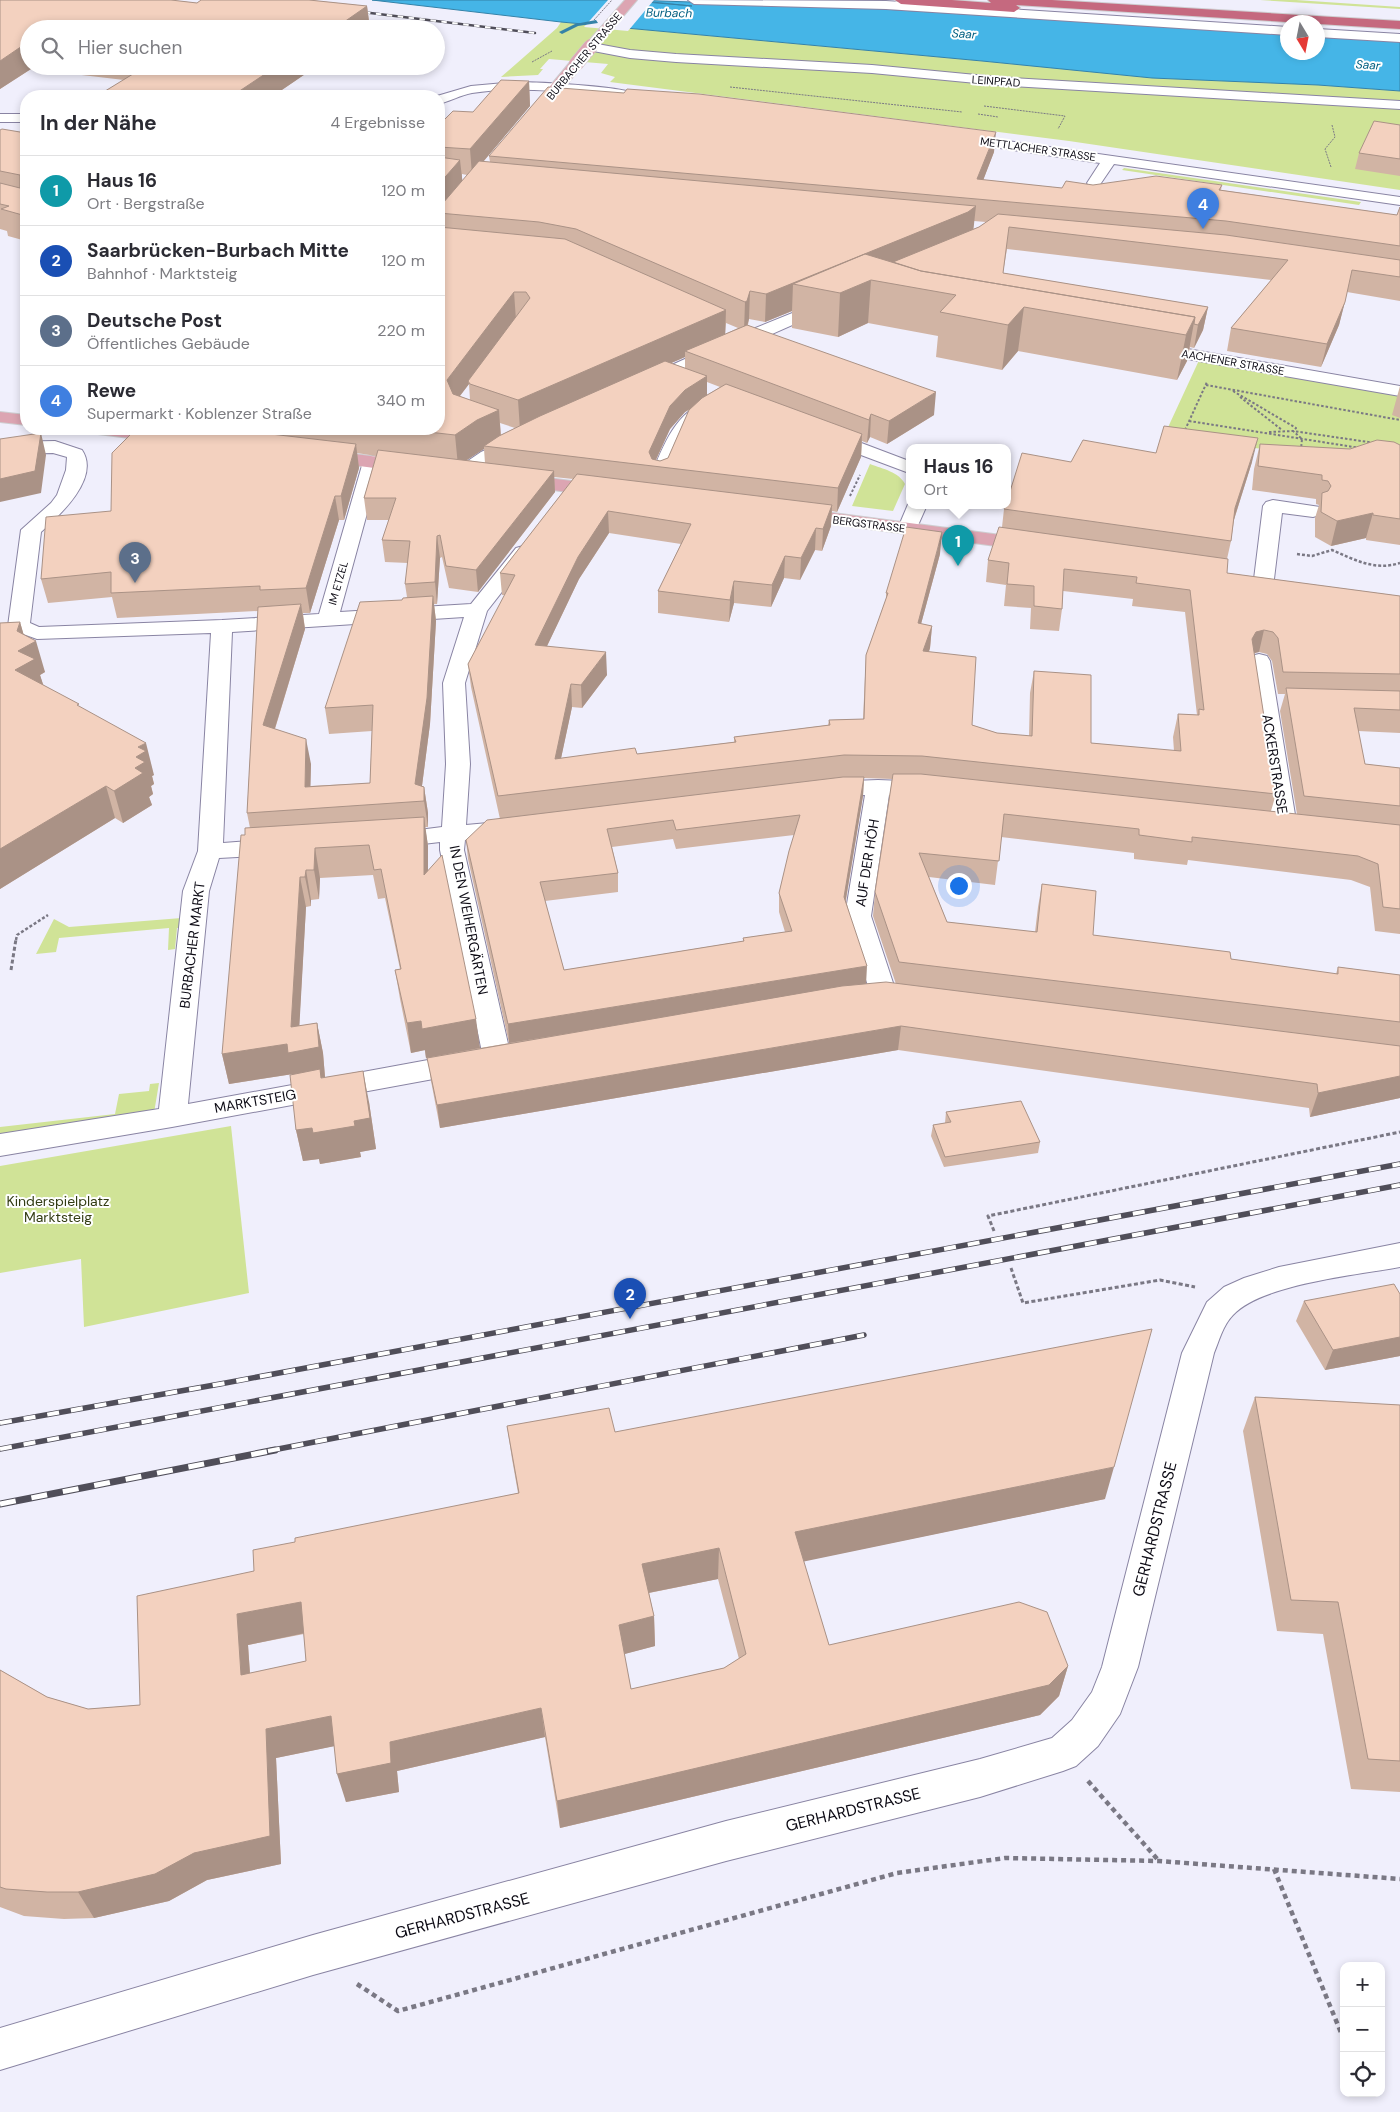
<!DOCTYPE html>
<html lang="de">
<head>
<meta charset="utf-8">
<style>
  body { margin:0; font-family:"DM Sans",sans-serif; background:#f2f2f3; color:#2b2b33 }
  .controls { position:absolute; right:15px; bottom:15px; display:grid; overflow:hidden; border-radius:10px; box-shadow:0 2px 8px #0003 }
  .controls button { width:45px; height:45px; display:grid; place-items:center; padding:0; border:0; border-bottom:1px solid #e1e1e2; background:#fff; color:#2b2b33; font:25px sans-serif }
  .compass { position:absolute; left:1280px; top:15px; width:45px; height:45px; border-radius:50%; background:#fff; box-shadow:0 2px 8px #0003; rotate:170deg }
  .you { position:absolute; left:958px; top:885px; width:18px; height:18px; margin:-12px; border:4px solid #fff; border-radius:50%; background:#1a73e8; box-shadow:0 0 0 8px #1a73e833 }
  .badge { display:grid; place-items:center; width:32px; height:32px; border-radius:50%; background:#337c78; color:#fff; font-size:16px; font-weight:700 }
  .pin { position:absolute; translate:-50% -41px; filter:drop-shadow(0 1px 2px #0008) }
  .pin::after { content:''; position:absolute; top:26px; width:18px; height:15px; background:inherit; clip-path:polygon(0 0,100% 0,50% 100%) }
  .popup { position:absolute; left:906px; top:444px; width:105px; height:65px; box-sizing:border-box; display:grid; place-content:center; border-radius:10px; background:#fff; filter:drop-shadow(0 1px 4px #0005); font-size:16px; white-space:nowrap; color:#7c7c81 }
  .popup b { font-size:19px; color:#2b2b33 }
  .popup::after { content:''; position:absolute; left:50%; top:100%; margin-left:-10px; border:10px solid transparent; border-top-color:#fff }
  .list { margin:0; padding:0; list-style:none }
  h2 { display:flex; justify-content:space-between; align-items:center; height:65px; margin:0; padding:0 20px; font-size:21px }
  h2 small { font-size:16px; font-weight:400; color:#7c7c81 }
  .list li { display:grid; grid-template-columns:32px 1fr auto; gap:15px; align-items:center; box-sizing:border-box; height:70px; padding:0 20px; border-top:1px solid #e1e1e2 }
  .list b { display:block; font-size:19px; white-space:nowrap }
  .list p { margin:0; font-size:16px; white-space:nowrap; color:#7c7c81 }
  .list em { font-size:16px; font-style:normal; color:#7c7c81 }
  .icon { flex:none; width:28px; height:28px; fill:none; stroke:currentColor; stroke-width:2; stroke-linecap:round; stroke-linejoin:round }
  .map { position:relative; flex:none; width:1400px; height:2112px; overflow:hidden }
  .search { position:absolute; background:#fff; box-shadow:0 2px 8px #0003; left:20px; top:20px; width:425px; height:55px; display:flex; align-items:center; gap:12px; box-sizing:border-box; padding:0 18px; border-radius:28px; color:#7c7c81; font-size:19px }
  .panel { position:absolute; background:#fff; box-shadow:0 2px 8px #0003; left:20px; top:90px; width:425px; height:345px; border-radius:20px }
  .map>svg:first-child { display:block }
  .green { fill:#d0e397 }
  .water { fill:#45b5e7; stroke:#3482a8 }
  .pier { fill:#f0effc }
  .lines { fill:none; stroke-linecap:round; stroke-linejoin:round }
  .stream { fill:#3482a8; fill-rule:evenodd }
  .minor-casing { stroke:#8984a3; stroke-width:2 }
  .major-casing { stroke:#ceced0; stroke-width:2 }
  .highway-casing { stroke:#ceced0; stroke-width:2 }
  .path-far4 { stroke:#7a7884; stroke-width:1; stroke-dasharray:2 1; stroke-linecap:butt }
  .path-far3 { stroke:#7a7884; stroke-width:2; stroke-dasharray:2.5 2; stroke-linecap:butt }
  .path-far2 { stroke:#7a7884; stroke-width:2.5; stroke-dasharray:3 2; stroke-linecap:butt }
  .path-far1 { stroke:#7a7884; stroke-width:3; stroke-dasharray:4 2.5; stroke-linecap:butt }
  .path { stroke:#7a7884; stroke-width:4.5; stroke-dasharray:5 4; stroke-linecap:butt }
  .minor { fill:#fff; fill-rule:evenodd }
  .major { fill:#dca5b2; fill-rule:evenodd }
  .highway { fill:#c5697f; fill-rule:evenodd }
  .rail-far2-casing { stroke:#504e59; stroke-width:2.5 }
  .rail-far1-casing { stroke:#504e59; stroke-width:5.5 }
  .rail-casing { stroke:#504e59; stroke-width:7 }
  .rail-far2 { stroke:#fff; stroke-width:2; stroke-dasharray:5.5; stroke-linecap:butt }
  .rail-far1 { stroke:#fff; stroke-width:4; stroke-dasharray:12; stroke-linecap:butt }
  .rail { stroke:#fff; stroke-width:5; stroke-dasharray:16; stroke-linecap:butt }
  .major-bridge-casing { stroke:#ceced0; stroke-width:15; stroke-linecap:butt }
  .path-bridge { stroke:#7a7884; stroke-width:1; stroke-dasharray:2 1; stroke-linecap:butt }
  .major-bridge { stroke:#dca5b2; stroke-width:14 }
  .wall { fill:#d1b4a4; fill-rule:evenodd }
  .shaded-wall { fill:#aa9286 }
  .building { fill:#f3d1bf; stroke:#aa9286; fill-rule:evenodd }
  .labels { text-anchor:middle; stroke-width:4; stroke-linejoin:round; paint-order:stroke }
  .far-street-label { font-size:11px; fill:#0c0a14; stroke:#fff }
  .far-water-label { font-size:12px; font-style:italic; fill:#046082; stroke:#fff }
  .street-label { font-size:14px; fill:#0c0a14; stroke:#fff }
  .park-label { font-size:14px; fill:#333c14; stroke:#fff }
  .near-street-label { font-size:16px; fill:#0c0a14; stroke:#fff }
</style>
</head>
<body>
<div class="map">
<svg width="1400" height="2112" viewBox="0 0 1400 2112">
  <rect width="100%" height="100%" fill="#f0effc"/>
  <!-- green -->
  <path class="green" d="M 1260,0 L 1296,0 L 1400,7 L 1400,9 Z
    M 561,22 L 982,61 L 1152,78 L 1318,85 L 1400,91 L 1400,190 L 1069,141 L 610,82 L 615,77 L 601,73 L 608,64 L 549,59 L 540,69 L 543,69 L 538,75 L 501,77 L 557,28 Z
    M 1124,168 L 1361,202 L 1359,205 L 1122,170 Z
    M 1201,356 L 1400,391 L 1400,467 L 1164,436 Z
    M 870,464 C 883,469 899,472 905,484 L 893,511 L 852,506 Z
    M 194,917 L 193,926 L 177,928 L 175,949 L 168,950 L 169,928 L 59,938 L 56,952 L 36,954 L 54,919 L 69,927 Z
    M 159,1083 L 154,1113 L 0,1136 L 0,1127 L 115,1114 L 119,1094 L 149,1091 L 150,1084 Z
    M 231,1126 L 249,1293 L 84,1327 L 81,1259 L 0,1273 L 0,1166 Z"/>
  <!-- water -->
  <path class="water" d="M 372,0 L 622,0 L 692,6 L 632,0 L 867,8 L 1287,34 L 1288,52 L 1318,52 L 1318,36 L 1400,41 L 1400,91 L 1318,85 L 1152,78 L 982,61 L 561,22 Z"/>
  <!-- pier -->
  <path class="pier" d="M 608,0 L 654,0 L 628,31 L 584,27 Z"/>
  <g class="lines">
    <!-- stream -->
    <path class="stream" d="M 596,20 L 598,23 L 578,26 L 562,34 L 559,32 L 575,24 Z"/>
    <!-- minor casing -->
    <g class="minor-casing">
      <path id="minor" d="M 688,0 L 886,1 L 1288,27 L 1288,35 L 886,9 L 694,4 Z
        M 1318,29 L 1400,34 L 1400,42 L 1318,37 Z
        M 592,43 L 630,50 L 676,54 L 872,65 L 997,77 L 1400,101 L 1400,109 L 997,85 L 872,73 L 676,62 L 630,58 L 588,50 L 586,47 L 588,44 Z
        M 515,82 C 533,82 631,86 640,96 L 633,100 C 580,93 526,85 472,93 C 461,95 450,101 439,104 L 439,96 L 437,96 L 471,86 Z
        M 0,114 L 26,114 L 26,122 L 0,122 Z
        M 958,134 L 1400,197 L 1400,205 L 1114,164 L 1099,186 L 1089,186 L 1087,183 L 1100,163 L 953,141 L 951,138 Z
        M 827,299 L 833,301 L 835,304 L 833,307 L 655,386 L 649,387 L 643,386 L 640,382 L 643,378 L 738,335 Z
        M 1153,343 L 1400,386 L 1400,396 L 1147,352 L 1144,348 L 1147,344 Z
        M 712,400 L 718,401 L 721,405 L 690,431 L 667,480 L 660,482 L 653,480 L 651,476 C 663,446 676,409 712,400 Z
        M 827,430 L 909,461 L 909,473 L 821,440 L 818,436 L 821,432 Z
        M 518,435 L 525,437 L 527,441 L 525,445 L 495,460 L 470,477 L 463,479 L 456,477 L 454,473 L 456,469 L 481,452 Z
        M 55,441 L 82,450 C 101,478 59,516 41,532 L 30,623 L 39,627 L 222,620 L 319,614 L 363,462 L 365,458 L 372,456 L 379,458 L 381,462 L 340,612 L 471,604 L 516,548 L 523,546 L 530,548 L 533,552 L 487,611 L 465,683 L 470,764 L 466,825 L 510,821 L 519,823 L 522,828 L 519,833 L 465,840 L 464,850 L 511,1057 L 507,1064 L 497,1067 L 487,1064 L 483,1057 L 440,850 L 440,842 L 389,848 L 380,845 L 377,840 L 380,835 L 442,827 L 446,764 L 443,683 L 464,617 L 232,632 L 223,843 L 276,839 L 285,842 L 288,847 L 285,852 L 276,855 L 219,858 L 209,891 L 188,1104 L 466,1053 L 476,1056 L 480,1063 L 476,1070 L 466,1073 L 172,1127 L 0,1156 L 0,1134 L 159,1109 L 183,891 L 198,851 L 211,633 L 37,639 L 12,630 L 8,626 L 21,530 L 51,503 L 57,495 L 66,470 L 67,457 L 53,453 L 0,454 L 0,442 Z
        M 1273,500 L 1320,507 L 1323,511 L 1320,515 L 1313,517 L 1282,513 L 1274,579 L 1271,583 L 1264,585 L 1257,583 L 1254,579 L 1263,506 L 1266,502 Z
        M 909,502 L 909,505 L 927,505 L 915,532 L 908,534 L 901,532 L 898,528 Z
        M 1259,654 L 1267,656 L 1270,661 L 1297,827 L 1294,832 L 1285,834 L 1276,832 L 1273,827 L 1248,661 L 1251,656 Z
        M 878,780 L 928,782 L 936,784 L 940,789 L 936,794 L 928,796 L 889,795 L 871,916 L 897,995 L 893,1001 L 884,1004 L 875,1001 L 871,995 L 845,916 L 865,795 L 826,796 L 818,794 L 814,789 L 818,784 L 826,782 Z
        M 1400,1243 L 1400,1267 C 1357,1275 1262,1284 1233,1315 C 1223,1325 1219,1341 1214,1353 L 1138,1667 L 1120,1714 L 1098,1746 L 1076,1766 L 1063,1771 L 980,1797 L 726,1861 L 313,1975 L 0,2070 L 0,2028 L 313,1935 L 726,1821 L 980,1759 L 1052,1738 L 1072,1720 L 1092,1692 L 1102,1667 L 1182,1353 L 1207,1302 L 1224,1287 L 1244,1278 L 1279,1267 Z"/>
    </g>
    <!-- major casing -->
    <g class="major-casing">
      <path id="major" d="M 625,0 L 637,0 L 595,49 L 587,49 L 585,46 L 587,43 Z
        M 576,60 L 581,61 L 582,64 L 581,67 L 537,120 L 527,120 L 525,117 L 527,114 L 571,61 Z
        M 0,412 L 26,415 L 26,425 L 0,422 Z
        M 89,429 C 116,427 148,426 175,433 L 178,437 L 175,441 L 169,443 L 98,434 L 92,433 Z
        M 321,450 L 412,461 L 419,463 L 421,467 L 419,471 L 412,473 L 314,460 L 312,456 L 314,452 Z
        M 517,474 L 603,485 L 610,487 L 613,491 L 610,495 L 603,497 L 510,484 L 507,480 L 510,476 Z
        M 795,508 L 1032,539 L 1039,541 L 1042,545 L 1039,549 L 1032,551 L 788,518 L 785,514 L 788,510 Z"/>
    </g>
    <!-- highway casing -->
    <g class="highway-casing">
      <path id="highway" d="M 895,0 L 952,0 L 991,3 L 988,0 L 1052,0 L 1400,21 L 1400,29 L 1016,5 L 1020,8 L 1014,12 L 901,4 Z"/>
    </g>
    <!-- path-far4 -->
    <path class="path-far4" d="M 532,62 L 552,51
      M 730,87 L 962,112
      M 984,106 L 1065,116 L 1058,129
      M 978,114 L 998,117
      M 1331,167 L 1325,149 L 1335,137 L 1332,125"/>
    <!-- path-far3 -->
    <path class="path-far3" d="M 1206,385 L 1400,420
      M 1233,391 L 1296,428 L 1293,431 L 1302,439 L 1301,449
      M 1240,397 L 1282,430
      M 1189,421 L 1360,448
      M 1185,430 L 1207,382
      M 1269,432 L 1293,431 L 1375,443
      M 850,496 L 860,475"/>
    <!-- path-far2 -->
    <path class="path-far2" d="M 1297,554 L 1312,556 L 1332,550 C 1355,560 1375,571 1400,563
      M 16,940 L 17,935 L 48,915"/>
    <!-- path-far1 -->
    <path class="path-far1" d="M 11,970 L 16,939
      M 994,1231 L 988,1216 L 1400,1132
      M 1011,1268 L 1023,1303 L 1160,1280 L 1195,1287"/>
    <!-- path -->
    <path class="path" d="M 1088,1781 L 1159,1861
      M 1274,1869 L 1344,2040
      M 357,1984 L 398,2011 L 897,1873 L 1005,1858 L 1159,1861 L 1400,1879"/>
    <!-- minor -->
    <use href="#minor" class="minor"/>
    <!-- major -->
    <use href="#major" class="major"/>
    <!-- highway -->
    <use href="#highway" class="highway"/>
    <!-- rail-far2 casing -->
    <g class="rail-far2-casing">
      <path id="rail-far2" d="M 354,11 L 535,33"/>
    </g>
    <!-- rail-far1 casing -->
    <g class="rail-far1-casing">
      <path id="rail-far1" d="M 0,1423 L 220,1384 L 1400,1164
        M 0,1449 L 1400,1185
        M 268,1451 L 864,1335"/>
    </g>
    <!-- rail casing -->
    <g class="rail-casing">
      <path id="rail" d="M 0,1504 L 275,1450"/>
    </g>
    <!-- rail-far2 -->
    <use href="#rail-far2" class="rail-far2"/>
    <!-- rail-far1 -->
    <use href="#rail-far1" class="rail-far1"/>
    <!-- rail -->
    <use href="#rail" class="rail"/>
    <!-- major-bridge casing -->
    <g class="major-bridge-casing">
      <path id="major-bridge" d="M 576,64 L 591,46"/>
    </g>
    <!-- path-bridge -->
    <path class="path-bridge" d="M 594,20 L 612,0"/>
    <!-- major-bridge -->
    <use href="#major-bridge" class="major-bridge"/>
  </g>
  <!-- wall -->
  <path class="wall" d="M 0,0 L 171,0 L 197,3 L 201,0 L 309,0 L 367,6 L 370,29 L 29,29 L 29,66 L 317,66 L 273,96 L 97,96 L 124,80 L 31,69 L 0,89 Z
    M 529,81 L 530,106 L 483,162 L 490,162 L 489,156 L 994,152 L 983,180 L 1062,188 L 1093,185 L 1222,185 L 1221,190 L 1397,215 L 1400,207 L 1400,301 L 1347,292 L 1339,325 L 1321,367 L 1227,351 L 1231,328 L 1271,280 L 1007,249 L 1003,273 L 1208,307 L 1203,330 L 1194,348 L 1190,347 L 1187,361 L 1177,380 L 1018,351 L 1002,370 L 936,357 L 938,336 L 868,323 L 838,337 L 792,328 L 792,311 L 765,322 L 749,319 L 748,325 L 934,415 L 887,444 L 870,437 L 867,443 L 862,441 L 861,457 L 837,512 L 832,511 L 831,526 L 822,551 L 815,550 L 800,580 L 784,578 L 771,607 L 734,603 L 729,622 L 658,613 L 658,591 L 681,544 L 609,533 L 579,579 L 547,646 L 607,675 L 582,708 L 572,707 L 561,758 L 637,754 L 734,742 L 734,737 L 828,725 L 829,720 L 863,719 L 866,655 L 886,599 L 886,593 L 940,554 L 921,624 L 932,626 L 930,648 L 929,652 L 972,725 L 997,733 L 1029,736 L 1030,693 L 1034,671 L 1091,743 L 1174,751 L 1173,737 L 1178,714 L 1197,715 L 1185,612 L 1132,606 L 1133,599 L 1063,591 L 1062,609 L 1059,631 L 1030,629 L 1031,608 L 1004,606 L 1006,585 L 986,582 L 988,560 L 1002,527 L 1004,509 L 1071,462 L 1156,453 L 1252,462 L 1234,520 L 1231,541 L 1227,559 L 1227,573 L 1400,596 L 1400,733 L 1358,731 L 1365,764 L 1400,768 L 1400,934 L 1375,931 L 1370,887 L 1351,880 L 1188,860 L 1187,865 L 1134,859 L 1134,853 L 1001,837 L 995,885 L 929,877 L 947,922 L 1035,932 L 1038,907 L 1042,884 L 1093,935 L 1231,959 L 1336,974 L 1338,967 L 1400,975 L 1400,1098 L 1310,1117 L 1309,1108 L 898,1050 L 440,1128 L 431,1081 L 428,1058 L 426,1058 L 425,1050 L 411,1053 L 400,999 L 395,970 L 400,969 L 385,898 L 378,899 L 373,875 L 320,878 L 319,899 L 311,900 L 311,906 L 306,907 L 299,1026 L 317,1023 L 323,1053 L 325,1077 L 322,1077 L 369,1102 L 376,1149 L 360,1152 L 361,1157 L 320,1164 L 319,1159 L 303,1161 L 296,1130 L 293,1074 L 229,1084 L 222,1054 L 245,835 L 250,828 L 247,813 L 258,611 L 117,618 L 112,597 L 48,603 L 41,579 L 111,511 L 136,429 L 439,429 L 439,122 L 442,122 L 473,112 ZM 462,174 L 467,175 L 462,181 ZM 974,221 L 986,222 L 979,227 L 973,229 ZM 726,323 L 738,328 L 725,334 ZM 685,357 L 685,368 L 671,363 ZM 707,382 L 720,387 L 707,395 ZM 469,384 L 470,400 L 460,396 ZM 689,410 L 668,458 L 660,461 L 656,460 L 670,429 L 685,412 ZM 500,423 L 515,428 L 501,435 ZM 484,449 L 485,463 L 466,460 L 480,450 ZM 357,453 L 376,456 L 364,498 L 367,520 L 389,520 L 382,540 L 385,562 L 408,563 L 405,584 L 407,597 L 402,600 L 325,708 L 329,734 L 372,731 L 370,783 L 310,786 L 311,764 L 275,729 L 305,629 L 303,613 L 310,613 L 339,520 L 344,520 L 359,468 ZM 554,477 L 573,479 L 500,573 L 502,595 L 505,595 L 468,664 L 471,687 L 500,819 L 466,840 L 468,859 L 509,1043 L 564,1034 L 480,1048 L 428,870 L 428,846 L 425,827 L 428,827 L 428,813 L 424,787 L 422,786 L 430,724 L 436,621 L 434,604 L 437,604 L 440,558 L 442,557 L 449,588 L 478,592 L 555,492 ZM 1259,652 L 1267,654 L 1272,661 L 1278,694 L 1285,694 L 1280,711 L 1297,814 L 1271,811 L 1276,794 L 1254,653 ZM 864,778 L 892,779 L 875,892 L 873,916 L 896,984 L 866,984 L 846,900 L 863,796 ZM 794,835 L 779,893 L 779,912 L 785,932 L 743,938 L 743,941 L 564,970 L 545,901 L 618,892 L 618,873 L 612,847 L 673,839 L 676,849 Z
    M 1400,125 L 1400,176 L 1355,169 L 1359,153 Z
    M 0,130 L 26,133 L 26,241 L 8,236 L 7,231 L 0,229 Z
    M 1400,386 L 1400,418 L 1392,415 Z
    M 1260,444 L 1350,449 L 1400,445 L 1400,545 L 1366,540 L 1366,538 L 1331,546 L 1315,537 L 1315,518 L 1319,505 L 1316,504 L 1316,499 L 1252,490 L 1254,469 Z
    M 20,622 L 23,633 L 45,672 L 40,675 L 43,685 L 80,707 L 154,775 L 152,776 L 154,784 L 151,786 L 153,794 L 149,797 L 152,805 L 123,823 L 115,818 L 0,889 L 0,623 Z
    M 946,1112 L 1040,1142 L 1038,1153 L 944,1167 L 931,1136 L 933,1125 L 945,1123 Z
    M 1400,1294 L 1400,1356 L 1325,1370 L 1296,1321 L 1304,1301 Z
    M 1255,1397 L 1400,1405 L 1400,1792 L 1351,1789 L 1323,1634 L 1277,1631 L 1243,1431 Z
    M 507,1426 L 615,1432 L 1105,1499 L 803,1561 L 829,1645 L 1068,1666 L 1059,1696 L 1040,1715 L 560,1828 L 545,1737 L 397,1771 L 399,1792 L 346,1802 L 334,1746 L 276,1758 L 281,1864 L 207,1880 L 169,1901 L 94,1918 L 64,1919 L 24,1916 L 0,1907 L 0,1670 L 47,1697 L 88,1709 L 140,1705 L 254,1571 L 295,1542 L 518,1493 L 512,1459 ZM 718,1579 L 739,1659 L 724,1668 L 631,1689 L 624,1654 L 655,1646 L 654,1616 L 649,1593 ZM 304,1634 L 306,1661 L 250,1673 L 248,1645 Z"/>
  <!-- shaded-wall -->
  <path class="shaded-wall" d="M 367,6 L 370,29 L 334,29 Z
    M 25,44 L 29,58 L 29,66 L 31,66 L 31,69 L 0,89 L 0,61 Z
    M 277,66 L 317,66 L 273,96 L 232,96 Z
    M 529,81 L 530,106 L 472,175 L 470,149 Z
    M 996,132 L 994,152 L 976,199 L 977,179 Z
    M 460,160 L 463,186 L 439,213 L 439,184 Z
    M 976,206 L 973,233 L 893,269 L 793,284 L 792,311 L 765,322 L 766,294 Z
    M 871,280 L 868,323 L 838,337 L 840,293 Z
    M 750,291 L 749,319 L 746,330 L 744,331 L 745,302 Z
    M 514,292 L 516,320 L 468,381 L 469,384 L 449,410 L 447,380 Z
    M 1345,302 L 1339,325 L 1321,367 L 1327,344 Z
    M 1024,307 L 1018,351 L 1002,370 L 1008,325 Z
    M 1208,307 L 1203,330 L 1194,348 L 1198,325 Z
    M 726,310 L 725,339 L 685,351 L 685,357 L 520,430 L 518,400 Z
    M 1195,317 L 1187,361 L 1177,380 L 1186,335 Z
    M 707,376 L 707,398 L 685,412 L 670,429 L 653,466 L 649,452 L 670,406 L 685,390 Z
    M 936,392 L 934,415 L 887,444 L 889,421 Z
    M 499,410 L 501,440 L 484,446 L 484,449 L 458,466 L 455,435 L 477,420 Z
    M 871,414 L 870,437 L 867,443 L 869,420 Z
    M 41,433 L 46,455 L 41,493 L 0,502 L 0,479 Z
    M 862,434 L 861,457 L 837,512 L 838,488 Z
    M 1258,438 L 1252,462 L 1230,532 L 1235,508 Z
    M 356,444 L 359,468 L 344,520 L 341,496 Z
    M 554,471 L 555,492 L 478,592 L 476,570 Z
    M 335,496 L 339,520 L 310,613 L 306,588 Z
    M 832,505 L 831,526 L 822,551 L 823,529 Z
    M 608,511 L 609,533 L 579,579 L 537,667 L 535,645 L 578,557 Z
    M 1373,513 L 1366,538 L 1331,546 L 1337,521 Z
    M 816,528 L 815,550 L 800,580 L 801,558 Z
    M 942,532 L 940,554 L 915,646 L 918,623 Z
    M 437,536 L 440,558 L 437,604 L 435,582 Z
    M 785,556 L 784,578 L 771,607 L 772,585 Z
    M 734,581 L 734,603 L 729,622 L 730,600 Z
    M 433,596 L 436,621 L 430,724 L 420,801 L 415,784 Z
    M 301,604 L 305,629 L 268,751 L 263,725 Z
    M 20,622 L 27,646 L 36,641 L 45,672 L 40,675 L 45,690 L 15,670 L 18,651 L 17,631 Z
    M 932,626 L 930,648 L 921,674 L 923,651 Z
    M 1264,630 L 1259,652 L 1251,654 L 1252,639 L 1256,632 Z
    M 606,652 L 607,675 L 582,708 L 581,685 Z
    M 571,684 L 572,707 L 556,782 L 555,759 Z
    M 306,739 L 311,764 L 310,809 L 305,787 Z
    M 146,743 L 154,775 L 152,776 L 154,784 L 151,786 L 153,794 L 149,797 L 152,805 L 123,823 L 114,791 L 135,768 L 138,747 Z
    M 864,777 L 863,796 L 843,916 L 844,897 Z
    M 106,786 L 115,818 L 0,889 L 0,849 Z
    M 424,787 L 428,813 L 428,827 L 424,801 Z
    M 424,817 L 428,846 L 428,904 L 424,875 Z
    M 315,848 L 320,878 L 319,899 L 314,870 Z
    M 306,870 L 311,900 L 311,906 L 305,877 Z
    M 300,877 L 306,907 L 298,1051 L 317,1023 L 323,1053 L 325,1077 L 295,1082 L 293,1074 L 229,1084 L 222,1054 L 287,1044 L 291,1027 Z
    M 867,966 L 866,985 L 509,1043 L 508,1024 Z
    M 476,1019 L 480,1048 L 426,1058 L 422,1029 Z
    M 421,1021 L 425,1050 L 411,1053 L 407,1023 Z
    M 901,1026 L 898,1050 L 440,1128 L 437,1105 Z
    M 363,1071 L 369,1102 L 376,1149 L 360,1152 L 361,1157 L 320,1164 L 319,1159 L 303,1161 L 296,1130 L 354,1121 Z
    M 1400,1076 L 1400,1098 L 1310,1117 L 1318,1093 Z
    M 1400,1337 L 1400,1356 L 1325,1370 L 1333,1350 Z
    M 1114,1467 L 1105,1499 L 792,1564 L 795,1532 Z
    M 719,1548 L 718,1579 L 643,1594 L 642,1564 Z
    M 301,1602 L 310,1632 L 248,1645 L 252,1704 L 241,1675 L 237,1614 Z
    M 654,1616 L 655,1646 L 621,1655 L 619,1625 Z
    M 1068,1666 L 1059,1696 L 1040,1715 L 560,1828 L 557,1801 Z
    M 541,1708 L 545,1737 L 397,1771 L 399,1792 L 346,1802 L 337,1774 L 390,1742 Z
    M 331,1716 L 340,1745 L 276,1758 L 281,1864 L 207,1880 L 169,1901 L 94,1918 L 78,1892 L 266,1729 Z"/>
  <!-- building -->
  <path class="building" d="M 0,0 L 171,0 L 197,3 L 201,0 L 309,0 L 367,6 L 334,29 L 29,29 L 29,45 L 25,44 L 0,61 Z
    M 146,66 L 277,66 L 232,96 L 97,96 Z
    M 501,80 L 529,81 L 470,149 L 439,147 L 439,122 L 442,122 L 453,111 L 473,112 Z
    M 548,87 L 624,93 L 627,89 L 699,94 L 996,132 L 977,179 L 1062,188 L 1066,181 L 1093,185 L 1156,176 L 1222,185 L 1219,190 L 1397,215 L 1400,207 L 1400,246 L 1226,221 L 489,156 Z
    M 1374,121 L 1400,125 L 1400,159 L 1359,153 Z
    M 2,129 L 26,133 L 26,216 L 1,209 L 9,206 L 0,204 L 0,183 L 20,188 L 20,175 L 0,171 L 0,130 Z
    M 439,157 L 460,160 L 439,184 Z
    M 479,161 L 976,206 L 968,212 L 766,294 L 750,291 L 747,301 L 745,302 L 576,229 L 539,222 L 439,213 L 439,204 L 443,203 Z
    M 998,214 L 1226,235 L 1400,260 L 1400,277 L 1352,270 L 1345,302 L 1327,344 L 1231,328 L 1288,260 L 1009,227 L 1003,273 L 1208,307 L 1198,325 L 1194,324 L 1195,317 L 921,271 L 893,262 L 979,227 Z
    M 439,227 L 565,239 L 726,310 L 518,400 L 470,384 L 468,381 L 530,298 L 526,292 L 514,292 L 447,380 L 453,394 L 499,410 L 477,420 L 455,435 L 402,429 L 439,429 Z
    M 865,254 L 921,271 L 1195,317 L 1186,335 L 1024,307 L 1008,325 L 940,312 L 956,295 L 871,280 L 840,293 L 793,284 Z
    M 747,325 L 936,392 L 889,421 L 871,414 L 869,420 L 685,351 Z
    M 665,361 L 707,376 L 685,390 L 670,406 L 649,452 L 652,459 L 660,461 L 668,458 L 689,410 L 702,398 L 726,384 L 862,434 L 838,488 L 484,446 L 499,436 L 540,416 Z
    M 1164,426 L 1258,438 L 1235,508 L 1231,541 L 1004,509 L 1006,505 L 1007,505 L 1007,501 L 1022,453 L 1071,462 L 1083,440 L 1156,453 Z
    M 136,429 L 228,429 L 356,444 L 341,496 L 335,496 L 306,588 L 260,590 L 260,586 L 111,593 L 111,572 L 41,579 L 46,517 L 111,511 L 112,453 Z
    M 41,433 L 35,471 L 0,479 L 0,439 Z
    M 1377,440 L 1394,442 L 1400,445 L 1400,519 L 1373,515 L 1373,513 L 1337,521 L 1321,512 L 1322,493 L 1328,491 L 1331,486 L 1328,481 L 1322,480 L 1322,475 L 1258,466 L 1260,444 L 1350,449 Z
    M 378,450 L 554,471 L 476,570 L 446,566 L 440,535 L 437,536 L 435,582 L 405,584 L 410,541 L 382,540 L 396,498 L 364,498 Z
    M 577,474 L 832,505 L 823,529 L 816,528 L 801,558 L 785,556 L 772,585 L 734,581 L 730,600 L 658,591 L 691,524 L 608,511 L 578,557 L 535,645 L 606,652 L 581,685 L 571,684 L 555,759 L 635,748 L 637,754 L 736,742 L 734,737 L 830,725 L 829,720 L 864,719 L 866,655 L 888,593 L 886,593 L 906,527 L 942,532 L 918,623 L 932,626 L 923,651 L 976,657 L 972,725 L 997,733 L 1032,736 L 1034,671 L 1091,675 L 1091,743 L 1181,751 L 1178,714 L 1199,715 L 1199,709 L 1204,710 L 1190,590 L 1136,583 L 1137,577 L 1064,569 L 1062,609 L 1034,606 L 1034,586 L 1007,584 L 1009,563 L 988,560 L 999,527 L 1228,559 L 1227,573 L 1400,596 L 1400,674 L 1283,672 L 1278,638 L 1273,632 L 1264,630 L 1256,632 L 1252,639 L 1276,794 L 922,756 L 844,755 L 498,796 L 468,664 L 515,575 L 500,573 Z
    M 433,596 L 427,698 L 415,784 L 424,787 L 424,801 L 247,813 L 258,607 L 301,604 L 263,725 L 306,739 L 305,787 L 370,783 L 373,705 L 325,708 L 360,602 L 402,600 L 403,598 Z
    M 20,622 L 17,631 L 36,641 L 18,651 L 35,659 L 15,670 L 79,704 L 77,705 L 146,743 L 138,747 L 146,751 L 136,757 L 145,762 L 135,768 L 143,773 L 114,791 L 106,786 L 0,849 L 0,623 Z
    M 1286,688 L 1400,691 L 1400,710 L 1354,708 L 1365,764 L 1400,768 L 1400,806 L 1304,796 Z
    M 893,774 L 921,774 L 1400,825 L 1400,909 L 1383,907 L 1378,864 L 1358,856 L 1192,837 L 1192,842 L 1139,835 L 1139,829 L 1004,814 L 999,861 L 919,853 L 947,922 L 1037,932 L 1042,884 L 1096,891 L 1093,935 L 1230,952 L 1231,959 L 1338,974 L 1338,967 L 1400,975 L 1400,1022 L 899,962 L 875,892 Z
    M 843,777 L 864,777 L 844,897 L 867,966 L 508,1024 L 466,840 L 487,820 ZM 800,815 L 789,851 L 779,893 L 792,931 L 743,938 L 744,941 L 564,970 L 540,882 L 618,873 L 607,829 L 673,820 L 676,830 Z
    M 424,817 L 424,875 L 442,855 L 476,1019 L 422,1029 L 421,1021 L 407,1023 L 395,970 L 401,969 L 381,869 L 374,870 L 369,845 L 315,848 L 314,870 L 306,870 L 305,877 L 300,877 L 291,1027 L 317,1023 L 319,1047 L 288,1053 L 287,1044 L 222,1054 L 241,835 L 245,835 L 245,828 Z
    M 886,982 L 1400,1046 L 1400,1076 L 1318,1093 L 1317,1084 L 901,1026 L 437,1105 L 427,1058 L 842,986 Z
    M 320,1069 L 321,1078 L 363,1071 L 370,1118 L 354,1121 L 355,1126 L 313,1133 L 312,1128 L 296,1130 L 290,1075 Z
    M 1021,1101 L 1040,1142 L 945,1157 L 933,1125 L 951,1122 L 946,1112 Z
    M 1394,1284 L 1400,1294 L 1400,1337 L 1333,1350 L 1304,1301 Z
    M 1152,1329 L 1114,1467 L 795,1532 L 829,1645 L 1019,1602 L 1047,1612 L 1068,1666 L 1049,1685 L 557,1801 L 541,1708 L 390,1742 L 391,1763 L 337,1774 L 331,1716 L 266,1729 L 270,1836 L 194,1853 L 155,1874 L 78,1892 L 47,1892 L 6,1889 L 0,1887 L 0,1670 L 47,1697 L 88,1709 L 140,1705 L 137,1596 L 254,1571 L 253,1550 L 295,1542 L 295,1538 L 519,1493 L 507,1426 L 609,1408 L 615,1432 ZM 719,1548 L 746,1654 L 724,1668 L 631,1689 L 619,1625 L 654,1616 L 642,1564 ZM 301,1602 L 306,1661 L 241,1675 L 237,1614 Z
    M 1255,1397 L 1400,1405 L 1400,1761 L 1368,1759 L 1338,1602 L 1291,1600 Z"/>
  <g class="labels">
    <!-- far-street labels -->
    <g class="far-street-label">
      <text transform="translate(584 56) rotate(-50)" y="4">BURBACHER STRASSE</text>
      <text transform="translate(996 81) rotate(4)" y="4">LEINPFAD</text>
      <text transform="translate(1038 149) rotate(8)" y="4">METTLACHER STRASSE</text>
      <text transform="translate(1233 362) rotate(10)" y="4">AACHENER STRASSE</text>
      <text transform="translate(869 524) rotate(7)" y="4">BERGSTRASSE</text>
      <text transform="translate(338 583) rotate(-74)" y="4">IM ETZEL</text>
    </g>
    <!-- far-water labels -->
    <g class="far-water-label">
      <text transform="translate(669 13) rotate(1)" y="4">Burbach</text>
      <text transform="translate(964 34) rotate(4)" y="4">Saar</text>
      <text transform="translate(1368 65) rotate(4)" y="4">Saar</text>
    </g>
    <!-- street labels -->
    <g class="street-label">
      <text transform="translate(1275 764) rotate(81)" y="5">ACKERSTRASSE</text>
      <text transform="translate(867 863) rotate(-81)" y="5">AUF DER HÖH</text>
      <text transform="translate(469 920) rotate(79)" y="5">IN DEN WEIHERGÄRTEN</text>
      <text transform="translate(192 945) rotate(-83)" y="5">BURBACHER MARKT</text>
      <text transform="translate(255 1101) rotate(-10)" y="5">MARKTSTEIG</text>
    </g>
    <!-- park labels -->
    <g class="park-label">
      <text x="58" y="1206">Kinderspielplatz<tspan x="58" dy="16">Marktsteig</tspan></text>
    </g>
    <!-- near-street labels -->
    <g class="near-street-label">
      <text transform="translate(1154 1529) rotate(-76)" y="6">GERHARDSTRASSE</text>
      <text transform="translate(853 1809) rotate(-14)" y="6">GERHARDSTRASSE</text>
      <text transform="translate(462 1915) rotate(-15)" y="6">GERHARDSTRASSE</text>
    </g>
  </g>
</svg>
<div class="controls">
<button>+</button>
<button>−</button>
<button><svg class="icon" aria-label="locate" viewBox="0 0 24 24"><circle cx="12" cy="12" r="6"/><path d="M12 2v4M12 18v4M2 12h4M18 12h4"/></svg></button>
</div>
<svg class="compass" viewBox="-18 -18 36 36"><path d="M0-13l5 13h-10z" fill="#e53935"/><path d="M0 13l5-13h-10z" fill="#7c7c81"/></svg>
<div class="you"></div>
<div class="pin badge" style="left:958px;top:566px;background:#0f9aa8">1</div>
<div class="popup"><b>Haus 16</b>Ort</div>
<div class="pin badge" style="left:630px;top:1319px;background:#1a4fb4">2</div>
<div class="pin badge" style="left:135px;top:583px;background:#5c6f8a">3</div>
<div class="pin badge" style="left:1203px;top:229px;background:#3f7fe0">4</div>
<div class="search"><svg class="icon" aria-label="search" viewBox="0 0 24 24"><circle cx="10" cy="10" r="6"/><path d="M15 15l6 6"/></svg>Hier suchen</div>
<section class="panel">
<h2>In der Nähe<small>4 Ergebnisse</small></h2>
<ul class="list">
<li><span class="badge" style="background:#0f9aa8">1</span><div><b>Haus 16</b><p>Ort · Bergstraße</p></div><em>120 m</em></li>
<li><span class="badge" style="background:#1a4fb4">2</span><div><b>Saarbrücken-Burbach Mitte</b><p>Bahnhof · Marktsteig</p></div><em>120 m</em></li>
<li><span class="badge" style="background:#5c6f8a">3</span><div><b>Deutsche Post</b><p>Öffentliches Gebäude</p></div><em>220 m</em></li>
<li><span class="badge" style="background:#3f7fe0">4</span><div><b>Rewe</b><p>Supermarkt · Koblenzer Straße</p></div><em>340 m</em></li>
</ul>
</section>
</div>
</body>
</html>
